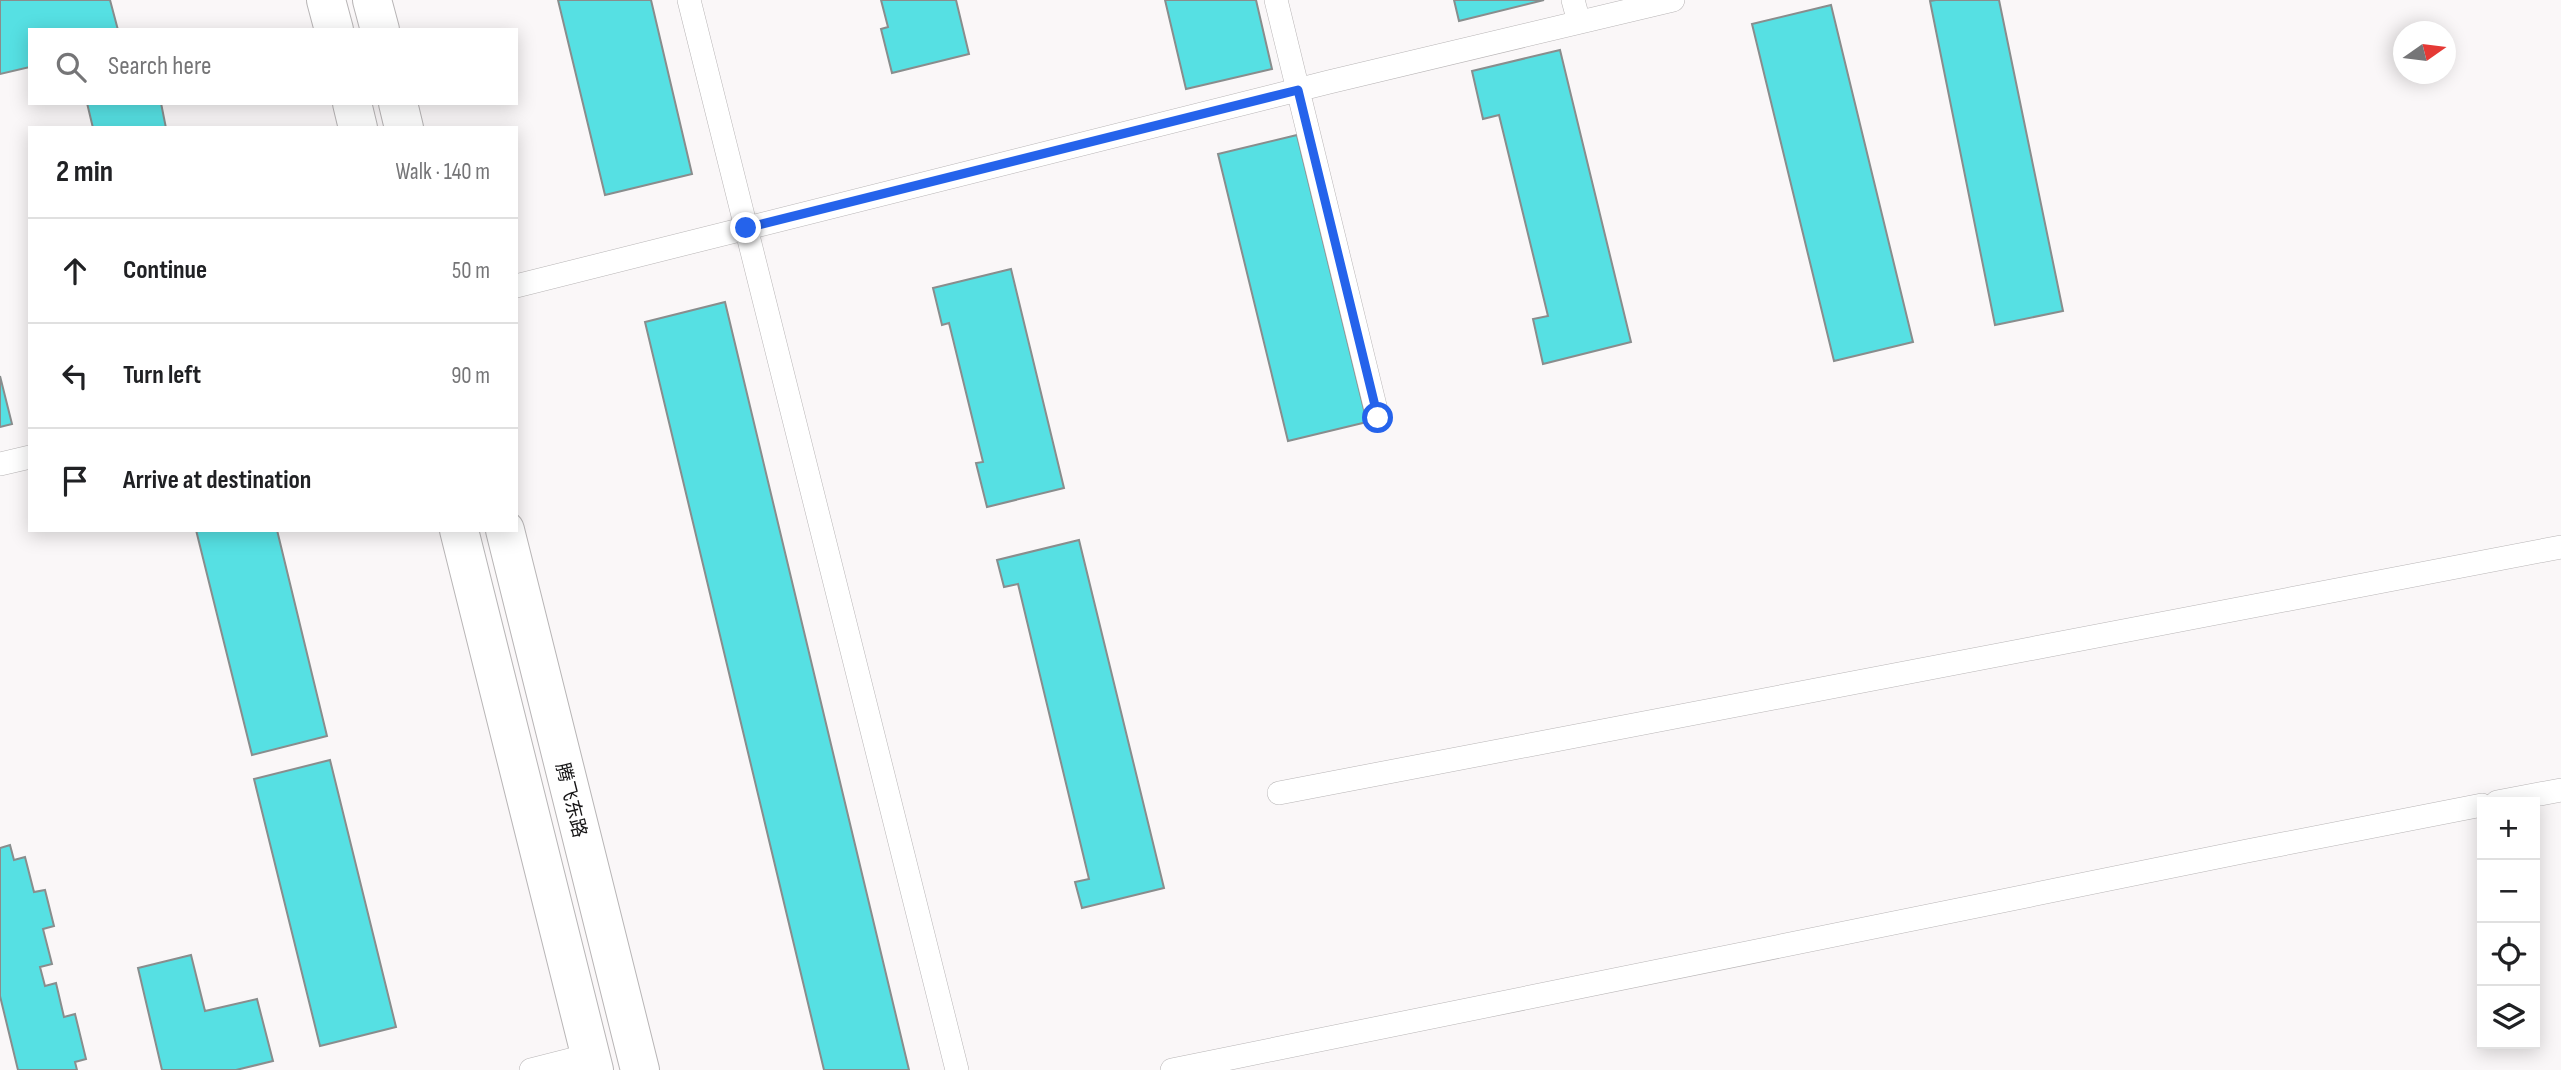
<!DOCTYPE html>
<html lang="en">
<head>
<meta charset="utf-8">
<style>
  body { margin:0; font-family:"Sofia Sans Condensed","Noto Sans SC",sans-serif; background:#f6f6f6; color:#202124 }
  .controls { position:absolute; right:21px; bottom:21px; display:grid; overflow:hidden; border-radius:0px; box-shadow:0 4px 18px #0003 }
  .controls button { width:63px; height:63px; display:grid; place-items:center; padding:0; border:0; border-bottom:2px solid #e0e0e0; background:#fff; color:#202124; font:35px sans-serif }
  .compass { position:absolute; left:2393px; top:21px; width:63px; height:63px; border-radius:50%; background:#fff; box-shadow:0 4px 18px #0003; rotate:76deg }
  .stop { position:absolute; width:21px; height:21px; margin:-16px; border:5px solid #2563eb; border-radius:50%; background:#fff }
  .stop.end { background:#2563eb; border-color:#fff; box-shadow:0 2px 7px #0008 }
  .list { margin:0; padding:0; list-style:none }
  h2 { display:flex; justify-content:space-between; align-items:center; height:91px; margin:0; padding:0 28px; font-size:30px }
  h2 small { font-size:23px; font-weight:400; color:#757577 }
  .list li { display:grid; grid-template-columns:46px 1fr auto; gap:21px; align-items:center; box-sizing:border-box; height:105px; padding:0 28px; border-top:2px solid #e0e0e0 }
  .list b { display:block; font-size:26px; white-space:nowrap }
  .list em { font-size:23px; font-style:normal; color:#757577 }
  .icon { flex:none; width:38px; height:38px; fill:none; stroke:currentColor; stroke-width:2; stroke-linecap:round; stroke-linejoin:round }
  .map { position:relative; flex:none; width:2561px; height:1070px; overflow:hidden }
  .search { position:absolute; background:#fff; box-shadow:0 4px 18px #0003; left:28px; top:28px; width:490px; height:77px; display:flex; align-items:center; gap:18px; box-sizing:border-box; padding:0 24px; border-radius:0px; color:#757577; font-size:26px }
  .panel { position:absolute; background:#fff; box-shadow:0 4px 18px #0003; left:28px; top:126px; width:490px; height:406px; border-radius:0px }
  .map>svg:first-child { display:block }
  .building { fill:#56e0e3; stroke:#898d8d; stroke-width:2 }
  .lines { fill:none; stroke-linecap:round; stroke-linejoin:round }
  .lane-casing { stroke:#b8b5b6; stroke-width:24 }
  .secondary-casing { stroke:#b8b5b6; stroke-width:40 }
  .lane { stroke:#fff; stroke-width:23 }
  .secondary { stroke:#fff; stroke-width:38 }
  .route { stroke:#2563eb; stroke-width:9 }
  .labels { text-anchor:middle; stroke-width:6; stroke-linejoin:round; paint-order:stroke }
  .street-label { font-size:19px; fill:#161516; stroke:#fff }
</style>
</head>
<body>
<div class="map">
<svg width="2561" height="1070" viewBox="0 0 2561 1070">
  <rect width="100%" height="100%" fill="#faf7f8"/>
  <!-- building -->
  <path class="building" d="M 0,0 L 110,0 L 118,30 L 30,30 L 30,67 L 0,74 Z
    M 558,0 L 651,0 L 692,174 L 605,195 Z
    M 881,0 L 956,0 L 969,54 L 892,73 L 881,29 L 888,27 Z
    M 1165,0 L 1256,0 L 1272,69 L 1186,89 Z
    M 1454,0 L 1544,0 L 1459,21 Z
    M 1936,0 L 1999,0 L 2063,311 L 1995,325 L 1930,1 Z
    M 1831,5 L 1913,342 L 1834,361 L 1752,24 Z
    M 1560,50 L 1631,342 L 1543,364 L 1533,319 L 1548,316 L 1499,115 L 1483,119 L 1472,71 Z
    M 87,103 L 161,103 L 166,128 L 93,128 Z
    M 1297,135 L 1367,422 L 1288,441 L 1218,154 Z
    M 1011,269 L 1064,488 L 987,507 L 976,463 L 983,462 L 949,323 L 942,325 L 933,288 Z
    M 725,302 L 909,1070 L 824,1070 L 645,322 Z
    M 0,376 L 12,424 L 0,427 Z
    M 196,530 L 277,530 L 327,736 L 252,755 Z
    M 1079,540 L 1164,888 L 1082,908 L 1075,882 L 1089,879 L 1018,584 L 1004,587 L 997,560 Z
    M 330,760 L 396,1027 L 320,1046 L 254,779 Z
    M 10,845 L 14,860 L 25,857 L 34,892 L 45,890 L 54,926 L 43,929 L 52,964 L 40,967 L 45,986 L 56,983 L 64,1017 L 75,1014 L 86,1059 L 75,1062 L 77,1070 L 18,1070 L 0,996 L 0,848 Z
    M 191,955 L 205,1011 L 257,999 L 273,1061 L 236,1070 L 162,1070 L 138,968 Z"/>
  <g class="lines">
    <!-- lane casing -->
    <g class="lane-casing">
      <path id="lane" d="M 689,0 L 957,1070
        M 1276,0 L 1378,418
        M 1573,0 L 1579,22
        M 516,286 L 1329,82 L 1673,0
        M 0,464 L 30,457
        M 1279,793 L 2561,547
        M 2497,802 L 2561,790
        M 531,1070 L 590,1055
        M 1172,1070 L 2247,851 L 2482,805"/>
    </g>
    <!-- secondary casing -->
    <g class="secondary-casing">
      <path id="secondary" d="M 326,0 L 334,30
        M 372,0 L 380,30
        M 352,103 L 358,128
        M 398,103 L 404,128
        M 459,530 L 594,1070
        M 505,530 L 640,1070"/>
    </g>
    <!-- lane -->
    <use href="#lane" class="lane"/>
    <!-- secondary -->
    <use href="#secondary" class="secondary"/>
  </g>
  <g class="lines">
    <!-- route -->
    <path class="route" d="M 746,228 L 1298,90 L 1378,418"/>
  </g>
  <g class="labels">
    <!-- street labels -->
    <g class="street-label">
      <text transform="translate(572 800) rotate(76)" y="7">腾飞东路</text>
    </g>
  </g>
</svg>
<div class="controls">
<button>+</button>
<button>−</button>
<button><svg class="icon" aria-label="locate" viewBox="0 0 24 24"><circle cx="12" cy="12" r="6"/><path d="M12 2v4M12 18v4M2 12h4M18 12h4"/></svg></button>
<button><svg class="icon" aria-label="layers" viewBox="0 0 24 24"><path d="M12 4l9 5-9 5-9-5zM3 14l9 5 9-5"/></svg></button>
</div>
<svg class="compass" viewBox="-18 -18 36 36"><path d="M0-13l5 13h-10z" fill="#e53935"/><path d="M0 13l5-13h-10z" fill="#757577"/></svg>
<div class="stop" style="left:1378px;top:418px"></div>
<div class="stop end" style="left:746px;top:228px"></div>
<div class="search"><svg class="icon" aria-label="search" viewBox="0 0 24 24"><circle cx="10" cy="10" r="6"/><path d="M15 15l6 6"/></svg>Search here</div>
<section class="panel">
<h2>2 min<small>Walk · 140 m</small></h2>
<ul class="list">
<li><svg class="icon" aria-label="ahead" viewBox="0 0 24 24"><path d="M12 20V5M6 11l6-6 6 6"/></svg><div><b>Continue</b></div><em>50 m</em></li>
<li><svg class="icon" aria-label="left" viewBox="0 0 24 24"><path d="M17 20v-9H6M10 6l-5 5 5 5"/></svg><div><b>Turn left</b></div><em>90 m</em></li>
<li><svg class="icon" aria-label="arrive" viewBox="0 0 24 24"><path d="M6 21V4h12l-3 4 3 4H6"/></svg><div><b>Arrive at destination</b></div></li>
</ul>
</section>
</div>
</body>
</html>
